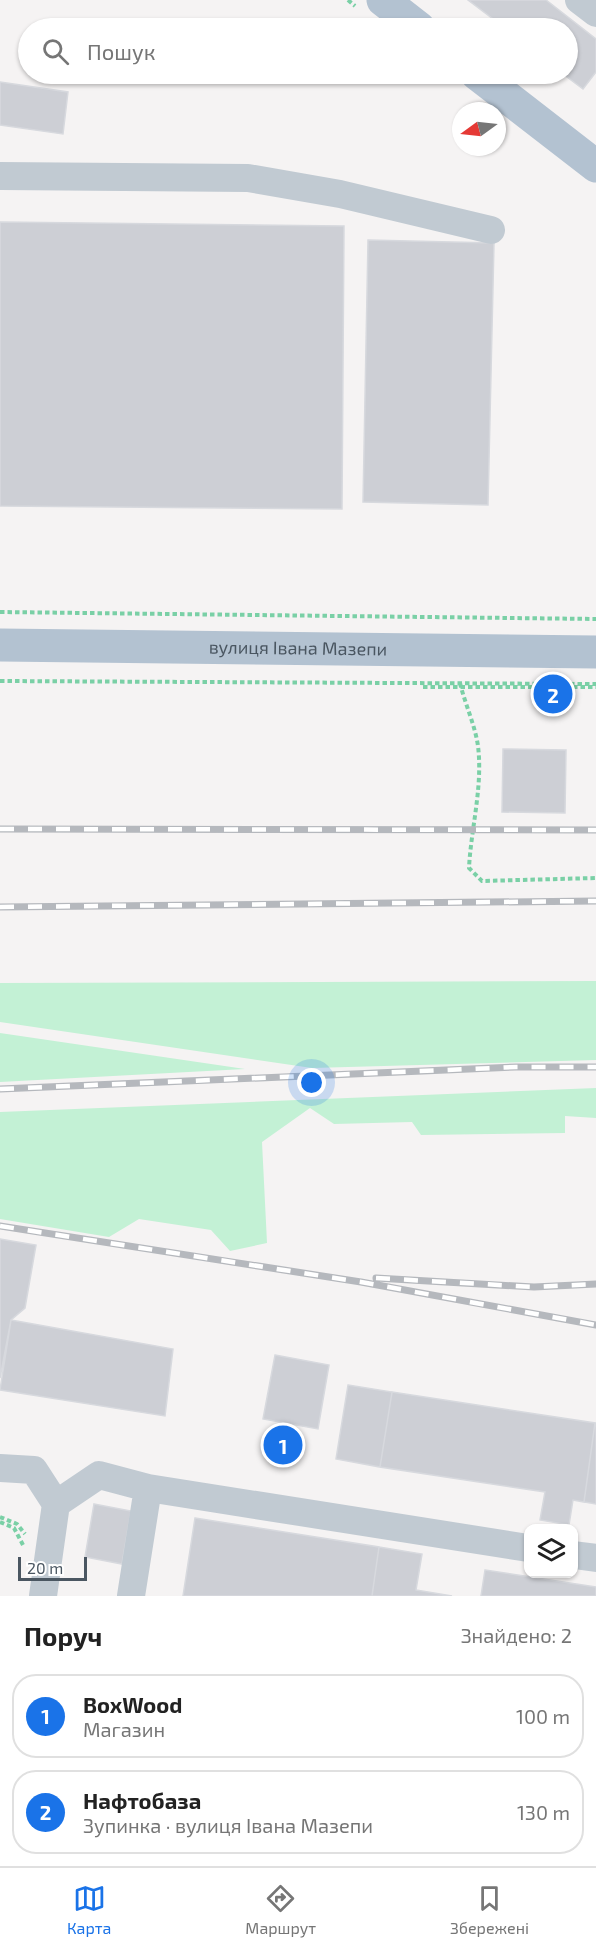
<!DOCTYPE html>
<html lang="uk">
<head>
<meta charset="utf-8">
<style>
  body { margin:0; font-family:"Exo 2",sans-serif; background:#f6f6f6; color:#222 }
  .controls { position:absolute; right:18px; bottom:18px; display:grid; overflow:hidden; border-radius:12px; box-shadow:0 2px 4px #0004 }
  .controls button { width:54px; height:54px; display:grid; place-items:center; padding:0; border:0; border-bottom:2px solid #e0e0e0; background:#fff; color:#222; font:30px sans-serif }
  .compass { position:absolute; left:452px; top:102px; width:54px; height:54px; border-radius:50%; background:#fff; box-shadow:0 2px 4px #0004; rotate:255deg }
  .scale { position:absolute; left:18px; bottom:15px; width:69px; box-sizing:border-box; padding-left:6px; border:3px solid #4a5661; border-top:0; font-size:16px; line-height:21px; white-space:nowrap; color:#4a5661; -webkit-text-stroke:4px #fff; paint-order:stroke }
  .you { position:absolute; left:312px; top:1083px; width:21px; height:21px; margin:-15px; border:4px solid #fff; border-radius:50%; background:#1a73e8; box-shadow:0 0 0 9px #1a73e833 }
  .badge { display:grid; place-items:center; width:39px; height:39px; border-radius:50%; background:#1a73e8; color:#fff; font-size:20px; font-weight:700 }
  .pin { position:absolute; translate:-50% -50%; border:3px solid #fff; box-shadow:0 2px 6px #0006 }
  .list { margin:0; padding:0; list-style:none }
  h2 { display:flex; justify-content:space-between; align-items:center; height:78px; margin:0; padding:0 24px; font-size:26px }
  h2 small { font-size:20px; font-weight:400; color:#767676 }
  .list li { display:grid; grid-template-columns:39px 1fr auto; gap:18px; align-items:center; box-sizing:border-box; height:84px; margin:0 12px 12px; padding:0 12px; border:2px solid #e0e0e0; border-radius:24px }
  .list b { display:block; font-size:22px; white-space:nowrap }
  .list p { margin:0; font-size:20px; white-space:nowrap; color:#767676 }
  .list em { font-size:20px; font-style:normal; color:#767676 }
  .icon { flex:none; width:33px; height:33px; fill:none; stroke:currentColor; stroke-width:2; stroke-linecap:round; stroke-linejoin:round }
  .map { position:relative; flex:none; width:596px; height:1596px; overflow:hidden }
  .search { position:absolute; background:#fff; box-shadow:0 2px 4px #0004; left:18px; right:18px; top:18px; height:66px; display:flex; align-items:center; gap:15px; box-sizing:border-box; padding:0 21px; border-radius:33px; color:#767676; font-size:22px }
  .sheet { height:270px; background:#fff }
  nav { display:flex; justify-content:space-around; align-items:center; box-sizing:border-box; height:84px; border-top:2px solid #e0e0e0; background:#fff; font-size:16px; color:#767676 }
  nav a { display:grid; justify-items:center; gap:3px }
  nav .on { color:#1a73e8 }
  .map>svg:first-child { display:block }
  .green { fill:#c3f1d5 }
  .building { fill:#cdcfd5; stroke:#d7d9de; stroke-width:1.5 }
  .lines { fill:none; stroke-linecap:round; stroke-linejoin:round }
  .path { stroke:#7ad0a6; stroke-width:4; stroke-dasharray:4.5 3; stroke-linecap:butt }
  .minor { stroke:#c1cad2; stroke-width:28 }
  .major { stroke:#b3c2d1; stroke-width:33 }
  .rail-casing { stroke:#b5b8bd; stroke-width:7 }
  .rail { stroke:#fff; stroke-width:4.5; stroke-dasharray:14; stroke-linecap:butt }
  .labels { text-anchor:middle; stroke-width:4.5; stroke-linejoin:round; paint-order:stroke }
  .street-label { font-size:18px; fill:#4a5661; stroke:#fff }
</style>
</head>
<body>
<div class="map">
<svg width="596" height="1596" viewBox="0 0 596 1596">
  <rect width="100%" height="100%" fill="#f5f3f3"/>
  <!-- green -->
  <path class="green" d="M 596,981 L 596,1060 L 312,1068 L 0,1022 L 0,983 Z
    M 0,1033 L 245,1069 L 0,1082 Z
    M 596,1088 L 596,1118 L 565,1116 L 565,1133 L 421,1135 L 412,1122 L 334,1124 L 310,1108 L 262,1142 L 267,1243 L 230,1251 L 211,1230 L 139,1219 L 109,1237 L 0,1219 L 0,1112 Z"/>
  <!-- building -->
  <path class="building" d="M 468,0 L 546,0 L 596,39 L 596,72 L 583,89 L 563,74 L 568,74 L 568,28 L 505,28 Z
    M 0,82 L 68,92 L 63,134 L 0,125 Z
    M 0,222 L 344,226 L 342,509 L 0,506 Z
    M 368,240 L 494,243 L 488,505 L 363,502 Z
    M 503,749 L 566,750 L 565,813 L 502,812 Z
    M 0,1239 L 36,1245 L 25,1308 L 11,1320 L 0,1378 Z
    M 11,1320 L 173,1349 L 165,1416 L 0,1390 Z
    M 275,1355 L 329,1365 L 318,1429 L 263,1419 Z
    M 348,1385 L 392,1392 L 380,1467 L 336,1459 Z
    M 392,1392 L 595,1423 L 584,1502 L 573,1500 L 569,1525 L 540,1520 L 545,1492 L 380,1467 Z
    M 595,1423 L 596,1423 L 596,1504 L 584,1502 Z
    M 94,1504 L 131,1511 L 122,1564 L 85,1557 Z
    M 195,1518 L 379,1547 L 372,1596 L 183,1596 Z
    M 379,1547 L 422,1554 L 416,1590 L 452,1596 L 372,1596 Z
    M 485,1570 L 596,1587 L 596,1596 L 481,1596 Z"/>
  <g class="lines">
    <!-- path -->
    <path class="path" d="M 348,0 L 355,6
      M 442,74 L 450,79
      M 0,612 L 596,619
      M 0,681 L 596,684
      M 460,683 C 465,704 475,725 478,746 C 483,787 471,828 469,868 L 482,881 L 596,878
      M 423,687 L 596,687
      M 0,1517 L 17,1524 L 25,1534
      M 0,1522 L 14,1528 L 23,1545"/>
    <!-- minor -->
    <path class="minor" d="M 579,0 L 596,13
      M 0,176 L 248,178 L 340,194 L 491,230
      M 0,1468 L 34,1470 L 56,1504 L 43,1596
      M 56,1504 L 99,1475 L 148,1488 L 528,1548
      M 574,1555 L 596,1558
      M 131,1596 L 148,1488"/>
    <!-- major -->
    <g class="major">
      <path d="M 383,0 L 419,28"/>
      <path d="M 477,74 L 596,166"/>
      <path id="s1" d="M 0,645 L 596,652"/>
    </g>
    <!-- rail casing -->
    <g class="rail-casing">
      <path id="rail" d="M 0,829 L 596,830
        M 0,907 L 596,901
        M 0,1089 L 516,1067 L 596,1067
        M 0,1226 L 361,1282 L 596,1325
        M 376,1278 L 534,1287 L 596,1284"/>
    </g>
    <!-- rail -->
    <use href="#rail" class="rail"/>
  </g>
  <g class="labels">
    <!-- street labels -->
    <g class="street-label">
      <text dy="6" stroke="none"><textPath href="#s1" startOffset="298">вулиця Івана Мазепи</textPath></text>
    </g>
  </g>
</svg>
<div class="controls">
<button><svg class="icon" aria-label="layers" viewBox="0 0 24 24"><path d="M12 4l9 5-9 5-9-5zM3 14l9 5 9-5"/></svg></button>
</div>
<svg class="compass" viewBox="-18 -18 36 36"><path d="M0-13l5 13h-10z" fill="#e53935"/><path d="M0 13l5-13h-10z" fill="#767676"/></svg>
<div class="scale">20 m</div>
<div class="you"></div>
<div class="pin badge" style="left:283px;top:1445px">1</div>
<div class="pin badge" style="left:553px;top:694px">2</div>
<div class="search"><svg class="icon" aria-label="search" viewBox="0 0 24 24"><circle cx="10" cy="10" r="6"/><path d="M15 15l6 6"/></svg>Пошук</div>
</div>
<section class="sheet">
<h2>Поруч<small>Знайдено: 2</small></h2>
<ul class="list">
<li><span class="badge">1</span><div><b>BoxWood</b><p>Магазин</p></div><em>100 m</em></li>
<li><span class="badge">2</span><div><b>Нафтобаза</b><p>Зупинка · вулиця Івана Мазепи</p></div><em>130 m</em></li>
</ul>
</section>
<nav>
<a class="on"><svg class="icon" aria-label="map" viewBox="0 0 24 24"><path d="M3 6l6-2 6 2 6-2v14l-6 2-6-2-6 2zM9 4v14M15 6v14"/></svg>Карта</a>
<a><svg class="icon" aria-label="directions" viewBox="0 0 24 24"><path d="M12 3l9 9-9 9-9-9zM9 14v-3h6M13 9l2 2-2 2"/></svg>Маршрут</a>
<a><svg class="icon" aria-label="saved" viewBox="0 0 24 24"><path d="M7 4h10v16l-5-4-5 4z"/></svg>Збережені</a>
</nav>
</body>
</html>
